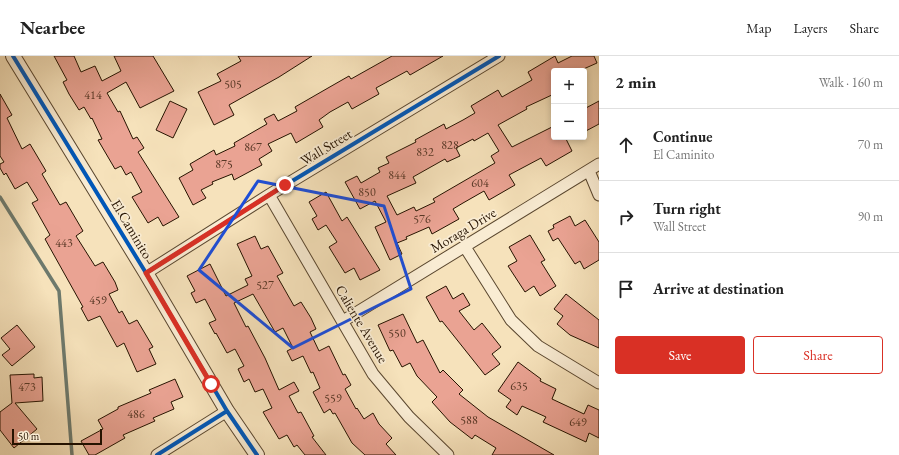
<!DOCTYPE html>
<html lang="en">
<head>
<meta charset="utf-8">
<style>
  body { margin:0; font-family:"EB Garamond",serif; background:#f6f6f6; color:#222 }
  .controls { position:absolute; right:12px; top:12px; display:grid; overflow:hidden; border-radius:4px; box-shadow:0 2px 6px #0003 }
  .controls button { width:36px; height:36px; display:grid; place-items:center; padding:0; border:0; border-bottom:1px solid #e0e0e0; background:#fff; color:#222; font:20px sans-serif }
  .scale { position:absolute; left:12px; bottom:10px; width:90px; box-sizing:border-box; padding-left:4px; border:2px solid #261300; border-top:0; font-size:11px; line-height:14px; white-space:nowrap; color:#261300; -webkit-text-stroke:3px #f9ecd3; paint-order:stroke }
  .stop { position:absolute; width:12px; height:12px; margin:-9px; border:3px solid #d93025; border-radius:50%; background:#fff }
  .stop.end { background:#d93025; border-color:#fff; box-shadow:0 1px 4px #0008 }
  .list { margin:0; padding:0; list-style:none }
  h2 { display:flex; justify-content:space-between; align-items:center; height:52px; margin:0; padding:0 16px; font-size:17px }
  h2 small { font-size:13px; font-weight:400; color:#767676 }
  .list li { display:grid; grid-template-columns:26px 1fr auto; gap:12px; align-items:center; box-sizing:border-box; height:72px; padding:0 16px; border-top:1px solid #e0e0e0 }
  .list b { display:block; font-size:15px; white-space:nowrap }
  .list p { margin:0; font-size:13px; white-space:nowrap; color:#767676 }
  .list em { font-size:13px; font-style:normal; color:#767676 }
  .actions { display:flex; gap:8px; padding:12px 16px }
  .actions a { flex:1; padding:9px 0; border:1px solid #d93025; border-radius:4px; text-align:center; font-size:14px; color:#d93025 }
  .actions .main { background:#d93025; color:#fff }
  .icon { flex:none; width:22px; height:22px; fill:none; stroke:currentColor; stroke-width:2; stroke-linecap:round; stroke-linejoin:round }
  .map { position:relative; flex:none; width:599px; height:399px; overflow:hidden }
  header { display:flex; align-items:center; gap:24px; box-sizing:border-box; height:56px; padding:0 20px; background:#fff; border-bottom:1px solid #e0e0e0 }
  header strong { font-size:19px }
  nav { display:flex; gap:22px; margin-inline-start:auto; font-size:14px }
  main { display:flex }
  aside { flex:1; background:#fff }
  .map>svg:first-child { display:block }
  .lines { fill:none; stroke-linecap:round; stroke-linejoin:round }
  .stream { stroke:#6d796c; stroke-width:3.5 }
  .building { fill:#eaa393; stroke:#261300; fill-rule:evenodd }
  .minor-casing { stroke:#5a472f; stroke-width:13 }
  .tertiary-casing { stroke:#5a472f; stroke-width:16 }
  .minor { stroke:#f9ecd3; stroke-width:11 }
  .tertiary { stroke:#f9ecd3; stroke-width:14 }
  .cycleway-casing { stroke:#f9ecd3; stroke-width:6 }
  .cycleway { stroke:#0057b8; stroke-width:4 }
  .route { stroke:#d93025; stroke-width:5 }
  .marked { fill:none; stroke:#1d4ed8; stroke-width:3; stroke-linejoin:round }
  .labels { text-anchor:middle; stroke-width:3.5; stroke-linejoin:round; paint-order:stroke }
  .number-label { font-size:12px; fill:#573725 }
  .street-label { font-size:14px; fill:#261300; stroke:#f9ecd3 }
</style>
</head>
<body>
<header>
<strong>Nearbee</strong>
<nav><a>Map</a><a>Layers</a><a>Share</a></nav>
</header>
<main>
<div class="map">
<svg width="599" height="399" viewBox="0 0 599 399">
  <rect width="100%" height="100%" fill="#f6e2bb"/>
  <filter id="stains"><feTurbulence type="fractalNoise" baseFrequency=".005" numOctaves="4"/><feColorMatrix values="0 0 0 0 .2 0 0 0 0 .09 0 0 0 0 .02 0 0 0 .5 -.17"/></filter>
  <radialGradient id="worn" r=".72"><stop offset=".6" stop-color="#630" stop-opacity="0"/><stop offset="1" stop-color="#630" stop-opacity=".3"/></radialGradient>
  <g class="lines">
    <!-- stream -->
    <path class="stream" d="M 0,141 L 59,235 L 72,399"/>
  </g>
  <!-- building -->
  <path class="building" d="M 54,0 L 74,0 L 81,16 L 95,10 L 102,25 L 121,15 L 114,0 L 153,0 L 174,35 L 140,52 L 126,26 L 107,37 L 118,56 L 120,55 L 133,83 L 137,81 L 144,92 L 138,96 L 179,161 L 163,170 L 158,161 L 148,167 L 132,141 L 142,136 L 131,116 L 126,119 L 121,110 L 115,113 L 98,84 L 102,83 L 92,62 L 91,63 L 84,51 L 79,54 L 69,38 L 63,26 L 67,24 Z
    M 238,0 L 312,0 L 279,21 L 229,49 L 234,59 L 214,69 L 198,36 L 221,25 L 217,18 L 241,5 Z
    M 392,0 L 443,0 L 410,19 L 407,15 L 376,32 L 379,38 L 352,53 L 348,46 L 330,56 L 319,64 L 323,71 L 296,87 L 291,77 L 268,88 L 272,95 L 259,103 L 262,109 L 234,124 L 232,118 L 212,126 L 213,128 L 201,134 L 206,142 L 193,149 L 179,122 L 193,114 L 190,108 L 214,94 L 216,99 L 235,90 L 234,87 L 267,68 L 264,63 L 274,58 L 278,65 L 297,55 L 295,51 L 328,32 L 349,20 L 351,23 Z
    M 555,0 L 558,7 L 572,0 L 594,0 L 597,7 L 579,15 L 554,15 L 554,38 L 526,51 L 527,53 L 498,69 L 512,91 L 554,70 L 554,81 L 565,81 L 572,95 L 546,110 L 541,102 L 509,119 L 515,129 L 489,144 L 484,135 L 463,147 L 453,153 L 459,163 L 432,178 L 429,171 L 406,181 L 407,183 L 397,187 L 402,198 L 390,204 L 375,171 L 386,166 L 375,145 L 360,153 L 345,126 L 357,120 L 361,127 L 380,116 L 378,112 L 389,107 L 386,101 L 416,86 L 415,84 L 444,68 L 446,73 L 463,64 L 475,57 L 471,50 L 498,34 L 502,41 L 532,24 L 528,16 ZM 488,77 L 499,95 L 491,100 L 495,107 L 433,143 L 435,146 L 416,155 L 414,151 L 397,159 L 387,140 L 416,127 L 413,121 L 445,103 L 447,106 L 460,100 L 456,92 L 473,83 L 474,85 Z
    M 0,38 L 12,59 L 7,62 L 22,93 L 30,88 L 46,115 L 42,118 L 60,149 L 66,146 L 83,175 L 76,180 L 95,210 L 103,206 L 115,226 L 118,234 L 109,238 L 119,257 L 122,255 L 129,268 L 137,264 L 153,291 L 149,293 L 156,308 L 137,316 L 124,287 L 117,291 L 100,260 L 88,265 L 81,252 L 83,251 L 45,183 L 50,179 L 32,147 L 38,144 L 27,126 L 15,133 L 6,117 L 4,119 L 0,112 L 0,108 L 4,106 L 0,100 Z
    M 170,45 L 187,53 L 173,82 L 156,74 Z
    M 599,45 L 599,68 L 584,76 L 584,53 Z
    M 326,136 L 342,165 L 347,161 L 380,214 L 360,224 L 354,212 L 345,217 L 329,191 L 337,186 L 326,169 L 318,174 L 312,163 L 317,160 L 309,146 Z
    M 570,160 L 575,170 L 585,164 L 599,186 L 599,204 L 584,213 L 580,205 L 575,208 L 558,182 L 553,185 L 548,175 L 554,172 L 553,169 Z
    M 530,179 L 545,204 L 541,206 L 556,230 L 540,240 L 534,230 L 525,236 L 508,210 L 517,205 L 509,191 Z
    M 255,180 L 261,193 L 268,190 L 283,217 L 277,220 L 294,250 L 301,246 L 311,262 L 316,273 L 310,276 L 319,295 L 329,290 L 343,319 L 345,318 L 351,329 L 345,333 L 356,353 L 357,352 L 364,363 L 373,357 L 379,368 L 392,382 L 386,388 L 396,399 L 365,399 L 352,387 L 335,357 L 333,358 L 330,353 L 324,357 L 313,336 L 320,332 L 313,316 L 311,317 L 303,300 L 292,305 L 287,295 L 293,292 L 283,272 L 275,276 L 253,238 L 234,247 L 246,271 L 248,270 L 265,302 L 279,334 L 294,326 L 299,335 L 289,340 L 298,357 L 301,356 L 314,380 L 312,381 L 326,399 L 305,399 L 297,389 L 294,391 L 287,379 L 279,383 L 263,356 L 272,352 L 263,333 L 255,336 L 249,323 L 244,326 L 238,313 L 244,310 L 235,293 L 227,297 L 216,277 L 215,278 L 209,267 L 216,264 L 205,243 L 196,247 L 191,237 L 195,235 L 187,220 L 210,208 L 226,240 L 248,229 L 245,223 L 252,220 L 237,188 Z
    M 446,230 L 453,243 L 463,237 L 470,249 L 459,255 L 474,274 L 482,267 L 501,291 L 492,298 L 500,308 L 485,319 L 442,265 L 440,266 L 426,241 Z
    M 566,238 L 599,264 L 599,292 L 570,279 L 557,268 L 563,260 L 554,253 Z
    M 403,258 L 417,287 L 423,284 L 440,317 L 443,314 L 463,334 L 459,338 L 488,361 L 554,399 L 492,399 L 496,392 L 475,379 L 472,383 L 450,366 L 432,346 L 437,341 L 417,320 L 410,307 L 402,311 L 393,294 L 390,295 L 378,269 Z
    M 17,269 L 35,291 L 12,310 L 2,299 L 10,293 L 1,282 Z
    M 518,306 L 541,323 L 540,325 L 556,333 L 552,343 L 584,358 L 588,349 L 599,354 L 599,382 L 589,377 L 586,386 L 543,366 L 546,361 L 522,350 L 517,359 L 506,351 L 511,344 L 498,335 Z
    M 34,318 L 34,322 L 42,321 L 43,345 L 15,347 L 37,373 L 14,392 L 0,374 L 0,356 L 12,347 L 10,319 Z
    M 175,323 L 183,341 L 171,346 L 174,353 L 153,362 L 155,365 L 123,379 L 125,382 L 95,399 L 89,399 L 81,385 L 103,373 L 98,364 L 118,353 L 118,351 L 151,337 L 149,334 Z"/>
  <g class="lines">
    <!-- minor casing -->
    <g class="minor-casing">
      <path id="minor" d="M 589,115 L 599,139
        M 269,139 L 373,318 L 409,361 L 448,399
        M 465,191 L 511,264 L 538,290 L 599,327
        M 146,217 L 269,139 L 499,0
        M 343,265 L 599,108
        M 157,399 L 227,355"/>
    </g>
    <!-- tertiary casing -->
    <g class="tertiary-casing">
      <path id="tertiary" d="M 13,0 L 146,217 L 227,355 L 257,399"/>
    </g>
    <!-- minor -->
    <use href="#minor" class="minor"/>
    <!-- tertiary -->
    <use href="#tertiary" class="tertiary"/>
    <!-- cycleway casing -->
    <g class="cycleway-casing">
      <path id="cycleway" d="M 13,0 L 146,217 L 227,355 L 257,399
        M 146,217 L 269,139 L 499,0
        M 157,399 L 227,355"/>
    </g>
    <!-- cycleway -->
    <use href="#cycleway" class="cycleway"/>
  </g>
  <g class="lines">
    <!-- route -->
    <path class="route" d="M 211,328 L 146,217 L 285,129"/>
  </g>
  <!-- marked area -->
  <path class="marked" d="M 258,125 L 384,150 L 411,233 L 293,292 L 199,214 Z"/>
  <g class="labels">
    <!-- number labels -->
    <g class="number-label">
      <text x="233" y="32">505</text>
      <text x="93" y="43">414</text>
      <text x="450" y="93">828</text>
      <text x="253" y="95">867</text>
      <text x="425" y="100">832</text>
      <text x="224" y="112">875</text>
      <text x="397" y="123">844</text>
      <text x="480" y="131">604</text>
      <text x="367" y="140">850</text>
      <text x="422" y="167">576</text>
      <text x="64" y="191">443</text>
      <text x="265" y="233">527</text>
      <text x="98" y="248">459</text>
      <text x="397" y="281">550</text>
      <text x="519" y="334">635</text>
      <text x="27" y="335">473</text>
      <text x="333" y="346">559</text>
      <text x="136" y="362">486</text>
      <text x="469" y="368">588</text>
      <text x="578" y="370">649</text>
    </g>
    <!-- street labels -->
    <g class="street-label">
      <text transform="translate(326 91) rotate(-31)" y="5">Wall Street</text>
      <text transform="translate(132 173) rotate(59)" y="5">El Caminito</text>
      <text transform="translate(463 174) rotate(-31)" y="5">Moraga Drive</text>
      <text transform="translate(362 268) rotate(59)" y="5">Caliente Avenue</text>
    </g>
  </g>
  <rect width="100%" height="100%" filter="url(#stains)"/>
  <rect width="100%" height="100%" fill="url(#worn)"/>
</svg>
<div class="controls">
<button>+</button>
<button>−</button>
</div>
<div class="scale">50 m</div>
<div class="stop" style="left:211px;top:328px"></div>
<div class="stop end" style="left:285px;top:129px"></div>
</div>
<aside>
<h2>2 min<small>Walk · 160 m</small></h2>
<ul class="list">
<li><svg class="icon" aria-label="ahead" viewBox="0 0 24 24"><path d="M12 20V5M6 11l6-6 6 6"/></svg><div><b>Continue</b><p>El Caminito</p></div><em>70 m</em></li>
<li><svg class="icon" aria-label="right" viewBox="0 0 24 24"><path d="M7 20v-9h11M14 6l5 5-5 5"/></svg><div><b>Turn right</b><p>Wall Street</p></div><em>90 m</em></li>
<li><svg class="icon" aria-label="arrive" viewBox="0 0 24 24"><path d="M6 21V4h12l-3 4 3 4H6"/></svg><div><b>Arrive at destination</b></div></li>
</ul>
<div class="actions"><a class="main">Save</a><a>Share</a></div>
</aside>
</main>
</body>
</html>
